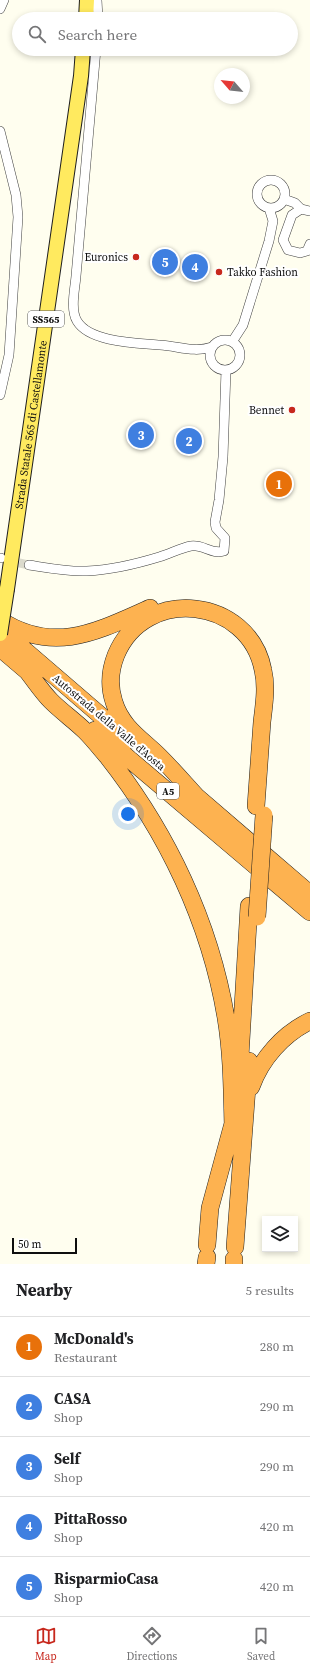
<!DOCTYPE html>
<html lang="en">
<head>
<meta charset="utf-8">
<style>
  body { margin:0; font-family:"Source Serif 4",serif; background:#f6f6f6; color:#202124 }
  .controls { position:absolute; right:12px; bottom:12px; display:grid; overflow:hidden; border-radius:0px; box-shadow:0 2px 6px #0003 }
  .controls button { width:36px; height:36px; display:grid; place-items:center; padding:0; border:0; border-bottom:1px solid #e0e0e0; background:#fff; color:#202124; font:20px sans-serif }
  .compass { position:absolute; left:214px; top:68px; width:36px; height:36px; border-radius:50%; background:#fff; box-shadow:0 2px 6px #0003; rotate:298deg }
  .scale { position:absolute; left:12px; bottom:10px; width:65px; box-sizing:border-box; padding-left:4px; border:2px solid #0e0e0e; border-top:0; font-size:11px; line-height:14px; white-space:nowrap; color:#0e0e0e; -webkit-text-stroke:3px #fff; paint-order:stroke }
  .you { position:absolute; left:128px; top:814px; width:14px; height:14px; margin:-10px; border:3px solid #fff; border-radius:50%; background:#1a73e8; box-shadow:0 0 0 6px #1a73e833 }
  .badge { display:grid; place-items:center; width:26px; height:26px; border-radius:50%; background:#c7281d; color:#fff; font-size:13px; font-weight:700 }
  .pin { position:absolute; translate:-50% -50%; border:2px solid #fff; box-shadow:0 1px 4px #0006 }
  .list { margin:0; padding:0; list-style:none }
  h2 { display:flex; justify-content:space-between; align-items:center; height:52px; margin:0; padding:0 16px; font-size:17px }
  h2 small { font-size:13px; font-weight:400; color:#757577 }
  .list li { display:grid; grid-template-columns:26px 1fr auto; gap:12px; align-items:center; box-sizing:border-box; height:60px; padding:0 16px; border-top:1px solid #e0e0e0 }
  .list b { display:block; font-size:15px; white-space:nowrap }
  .list p { margin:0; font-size:13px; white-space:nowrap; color:#757577 }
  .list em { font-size:13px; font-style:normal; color:#757577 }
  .icon { flex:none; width:22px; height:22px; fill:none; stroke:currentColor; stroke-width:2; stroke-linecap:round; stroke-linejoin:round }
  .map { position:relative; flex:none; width:310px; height:1264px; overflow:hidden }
  .search { position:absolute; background:#fff; box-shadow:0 2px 6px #0003; left:12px; right:12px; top:12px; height:44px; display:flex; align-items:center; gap:10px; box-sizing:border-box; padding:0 14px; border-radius:22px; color:#757577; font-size:15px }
  .sheet { height:352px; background:#fff }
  nav { display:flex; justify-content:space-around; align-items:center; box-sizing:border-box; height:56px; border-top:1px solid #e0e0e0; background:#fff; font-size:11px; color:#757577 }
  nav a { display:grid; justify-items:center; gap:2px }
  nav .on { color:#c7281d }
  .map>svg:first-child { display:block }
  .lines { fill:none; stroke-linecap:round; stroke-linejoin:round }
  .street-tunnel { stroke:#dbdacd; stroke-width:9; stroke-dasharray:9 4.5; stroke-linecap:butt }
  .street-casing { stroke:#414141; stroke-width:10 }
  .primary-casing { stroke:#1f1f1f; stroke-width:16 }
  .highway-casing { stroke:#1f1f1f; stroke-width:18 }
  .street { stroke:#fff; stroke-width:9 }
  .primary { stroke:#ffea5f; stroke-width:14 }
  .highway { stroke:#fdb250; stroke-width:17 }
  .primary-bridge-casing { stroke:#1f1f1f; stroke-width:16; stroke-linecap:butt }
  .highway-bridge-casing { stroke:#1f1f1f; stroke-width:18; stroke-linecap:butt }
  .primary-bridge { stroke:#ffea5f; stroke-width:14 }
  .highway-bridge { stroke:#fdb250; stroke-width:17 }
  .poi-dot { fill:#c7281d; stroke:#fff; stroke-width:1.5 }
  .labels { text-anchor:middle; stroke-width:4; stroke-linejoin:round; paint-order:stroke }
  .shield { fill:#fff; stroke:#565656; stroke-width:1 }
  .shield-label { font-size:10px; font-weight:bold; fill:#0e0e0e }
  .poi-label { font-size:11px; fill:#0e0e0e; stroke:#fff; text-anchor:end }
  .street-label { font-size:11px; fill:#0e0e0e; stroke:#fff }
</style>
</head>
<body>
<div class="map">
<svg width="310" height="1264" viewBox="0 0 310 1264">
  <rect width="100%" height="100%" fill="#fffeef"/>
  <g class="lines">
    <!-- street-tunnel -->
    <path class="street-tunnel" d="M 6,560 L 29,565"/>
    <!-- street casing -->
    <g class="street-casing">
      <path id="street" d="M 97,0 L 98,19
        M 0,9 L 4,0
        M 96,49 L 76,276 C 75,289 70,309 77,321 C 90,343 139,343 160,345 C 178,346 194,353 212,347
        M 0,131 L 16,195 L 18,217 L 9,355 L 0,395
        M257 194a14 14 0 1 1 28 0a14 14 0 1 1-28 0Z
        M 284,199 L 295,203 L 301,209
        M 310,211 L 301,209 L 292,215 L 283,240 L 288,250 L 300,253 L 307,251 L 310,244
        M210 355a15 15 0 1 1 30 0a15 15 0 1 1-30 0Z
        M 232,342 L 243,325 L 269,241 L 273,221 L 269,208
        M 0,558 L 1,558
        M 29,565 C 48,568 68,572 87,571 C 111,570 136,564 159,557 C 170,554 180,548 191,546 C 203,544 212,555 224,551 L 225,538 L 216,528 L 215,522 L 219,500 L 223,457 L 226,370"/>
    </g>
    <!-- primary casing -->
    <g class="primary-casing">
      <g id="primary">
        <path d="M 86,19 L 87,0"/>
        <path id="s1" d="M 7,589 L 81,76 L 83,49"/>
      </g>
    </g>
    <!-- highway casing -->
    <g class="highway-casing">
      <path id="highway" d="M 0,620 C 54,655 98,631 150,608
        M 0,629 L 129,740
        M 0,648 L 34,677
        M 27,671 C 35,681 42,692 51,701 C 62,712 75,721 85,731 C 93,739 100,748 107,756 C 167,832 210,922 226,1018 C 232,1054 232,1091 233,1127
        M 95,730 L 310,912
        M 189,790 L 310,894
        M 197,797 C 185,784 173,770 160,757 C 142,739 122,728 114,702 C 109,687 110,670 116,655 C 145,585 249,597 263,670 C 267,687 264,705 262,722 C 260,750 258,778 256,806
        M 239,1074 L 249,906
        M 251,1087 C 261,1059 283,1034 310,1021
        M 207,1245 L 210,1208 L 235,1116
        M 235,1247 L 249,1061
        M 206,1264 L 207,1257
        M 234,1264 L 234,1259"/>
    </g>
    <!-- street -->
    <use href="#street" class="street"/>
    <!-- primary -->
    <use href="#primary" class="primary"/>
    <!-- highway -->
    <use href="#highway" class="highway"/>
    <!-- primary-bridge casing -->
    <g class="primary-bridge-casing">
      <path id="primary-bridge" d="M 0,634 L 7,589"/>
    </g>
    <!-- highway-bridge casing -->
    <g class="highway-bridge-casing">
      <path id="highway-bridge" d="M 257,917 L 264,815"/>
    </g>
    <!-- primary-bridge -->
    <use href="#primary-bridge" class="primary-bridge"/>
    <!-- highway-bridge -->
    <use href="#highway-bridge" class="highway-bridge"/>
  </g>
  <!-- markers -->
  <g class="poi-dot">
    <circle cx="136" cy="257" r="4"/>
    <circle cx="219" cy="272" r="4"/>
    <circle cx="292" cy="410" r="4"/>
  </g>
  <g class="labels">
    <!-- shield labels -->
    <g class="shield">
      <rect x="28" y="311" width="36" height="16" rx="3"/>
      <rect x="157" y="783" width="22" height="16" rx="3"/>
    </g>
    <g class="shield-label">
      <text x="46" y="323">SS565</text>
      <text x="168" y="795">A5</text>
    </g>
    <!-- poi labels -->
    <g class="poi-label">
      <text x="128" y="261">Euronics</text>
      <text x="227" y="276" text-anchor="start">Takko Fashion</text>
      <text x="284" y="414">Bennet</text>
    </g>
    <!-- street labels -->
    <g class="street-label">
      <text dy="4" stroke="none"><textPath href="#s1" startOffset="166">Strada Statale 565 di Castellamonte</textPath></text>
      <text transform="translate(109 722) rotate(40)" y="4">Autostrada della Valle d'Aosta</text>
    </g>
  </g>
</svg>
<div class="controls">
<button><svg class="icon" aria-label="layers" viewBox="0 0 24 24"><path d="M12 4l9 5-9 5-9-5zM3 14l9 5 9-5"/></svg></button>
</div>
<svg class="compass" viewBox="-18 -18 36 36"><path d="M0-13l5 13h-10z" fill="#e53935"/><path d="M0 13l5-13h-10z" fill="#757577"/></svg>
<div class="scale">50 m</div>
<div class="you"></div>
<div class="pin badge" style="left:279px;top:484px;background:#e8710a">1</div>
<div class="pin badge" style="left:189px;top:441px;background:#3f7fe0">2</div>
<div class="pin badge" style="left:141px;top:435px;background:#3f7fe0">3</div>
<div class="pin badge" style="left:195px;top:267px;background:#3f7fe0">4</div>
<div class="pin badge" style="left:165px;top:262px;background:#3f7fe0">5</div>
<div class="search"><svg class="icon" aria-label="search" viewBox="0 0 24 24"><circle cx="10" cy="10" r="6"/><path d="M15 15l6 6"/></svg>Search here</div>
</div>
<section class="sheet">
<h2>Nearby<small>5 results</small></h2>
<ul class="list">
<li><span class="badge" style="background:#e8710a">1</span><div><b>McDonald's</b><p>Restaurant</p></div><em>280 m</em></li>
<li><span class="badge" style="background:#3f7fe0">2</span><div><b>CASA</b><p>Shop</p></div><em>290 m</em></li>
<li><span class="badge" style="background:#3f7fe0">3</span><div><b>Self</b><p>Shop</p></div><em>290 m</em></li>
<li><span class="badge" style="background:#3f7fe0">4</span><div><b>PittaRosso</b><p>Shop</p></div><em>420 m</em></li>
<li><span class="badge" style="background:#3f7fe0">5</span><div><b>RisparmioCasa</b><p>Shop</p></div><em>420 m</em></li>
</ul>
</section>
<nav>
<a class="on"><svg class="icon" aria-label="map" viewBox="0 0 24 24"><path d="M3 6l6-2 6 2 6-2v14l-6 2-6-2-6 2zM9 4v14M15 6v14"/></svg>Map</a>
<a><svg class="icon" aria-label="directions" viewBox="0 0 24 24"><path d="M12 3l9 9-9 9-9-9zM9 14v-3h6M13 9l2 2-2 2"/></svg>Directions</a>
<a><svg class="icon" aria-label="saved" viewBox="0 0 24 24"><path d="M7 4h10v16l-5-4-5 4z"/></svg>Saved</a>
</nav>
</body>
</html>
